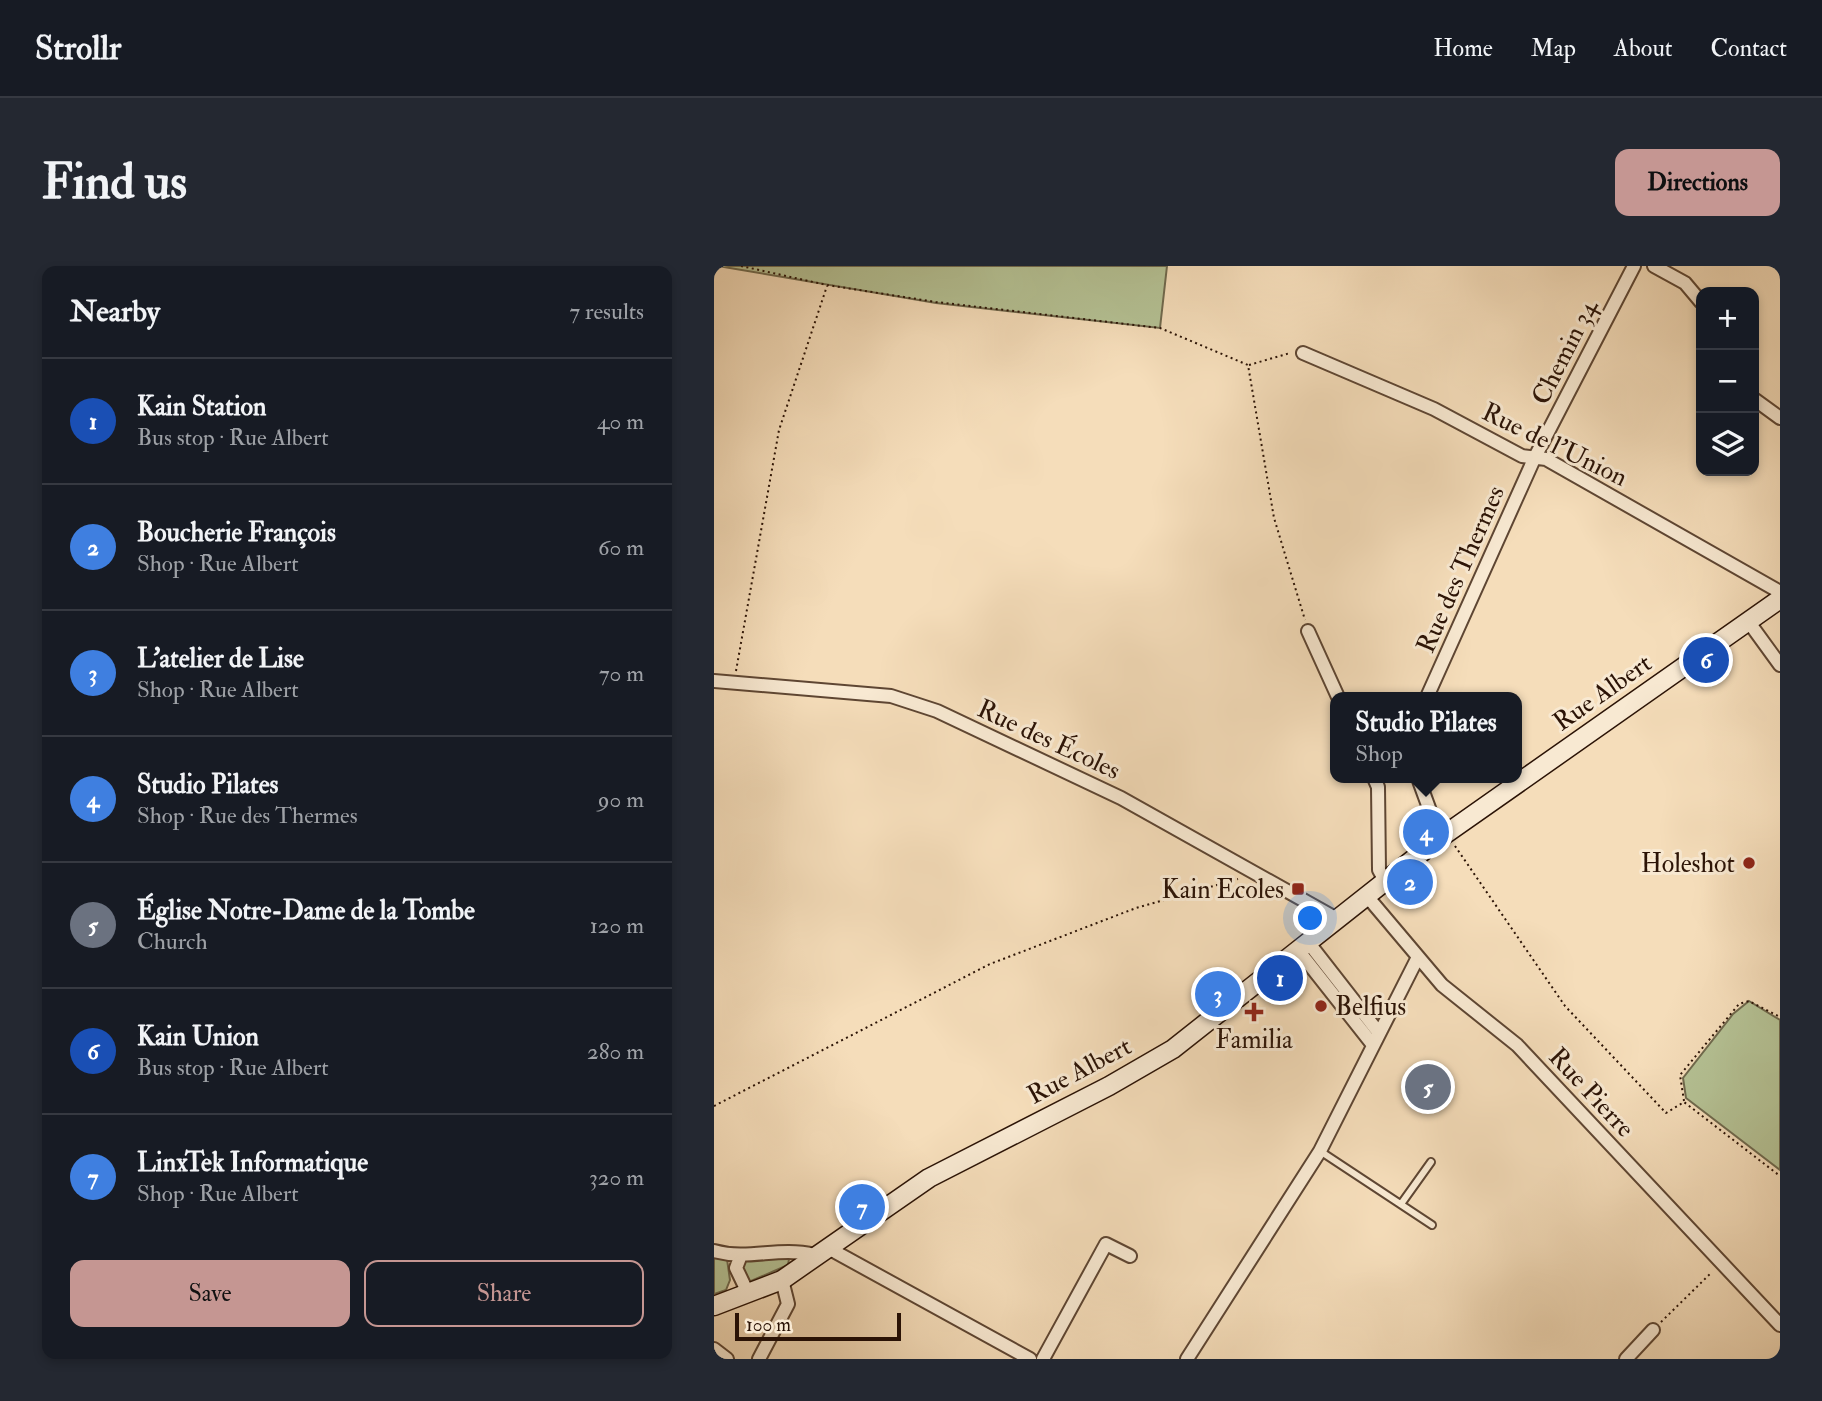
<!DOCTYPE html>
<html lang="en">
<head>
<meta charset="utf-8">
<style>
  body { margin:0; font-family:"IM FELL Double Pica",serif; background:#242831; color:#f1f3f6 }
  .controls { position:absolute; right:21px; top:21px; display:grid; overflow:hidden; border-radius:14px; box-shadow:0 4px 10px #0003 }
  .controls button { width:63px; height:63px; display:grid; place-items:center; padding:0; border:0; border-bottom:2px solid #363941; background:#171b24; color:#f1f3f6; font:35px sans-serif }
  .scale { position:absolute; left:21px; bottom:18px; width:166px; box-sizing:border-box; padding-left:7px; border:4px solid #2b1306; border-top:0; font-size:19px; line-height:24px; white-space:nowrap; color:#2b1306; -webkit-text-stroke:5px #f8e9d2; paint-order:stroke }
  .you { position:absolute; left:597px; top:653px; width:24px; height:24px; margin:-18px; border:5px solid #fff; border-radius:50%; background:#1a73e8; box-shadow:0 0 0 10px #1a73e833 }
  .badge { display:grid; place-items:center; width:46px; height:46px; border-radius:50%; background:#c59692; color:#fff; font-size:23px; font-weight:700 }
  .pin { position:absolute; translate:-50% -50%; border:4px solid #fff; box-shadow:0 2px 7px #0006 }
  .popup { position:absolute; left:616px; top:426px; width:192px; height:91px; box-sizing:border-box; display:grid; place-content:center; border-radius:14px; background:#171b24; filter:drop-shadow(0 2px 5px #0005); font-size:23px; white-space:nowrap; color:#9ea1a6 }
  .popup b { font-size:26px; color:#f1f3f6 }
  .popup::after { content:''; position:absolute; left:50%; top:100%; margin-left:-14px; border:14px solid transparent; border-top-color:#171b24 }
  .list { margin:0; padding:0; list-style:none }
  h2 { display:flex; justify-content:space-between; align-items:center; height:91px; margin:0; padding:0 28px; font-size:30px }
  h2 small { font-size:23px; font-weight:400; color:#9ea1a6 }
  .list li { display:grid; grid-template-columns:46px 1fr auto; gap:21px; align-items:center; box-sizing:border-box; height:126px; padding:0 28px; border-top:2px solid #363941 }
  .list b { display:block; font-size:26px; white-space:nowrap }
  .list p { margin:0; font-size:23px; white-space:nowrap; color:#9ea1a6 }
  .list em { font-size:23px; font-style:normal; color:#9ea1a6 }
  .actions { display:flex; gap:14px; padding:21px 28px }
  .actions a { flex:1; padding:16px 0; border:2px solid #c59692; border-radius:14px; text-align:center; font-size:24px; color:#c59692 }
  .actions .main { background:#c59692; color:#111 }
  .icon { flex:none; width:38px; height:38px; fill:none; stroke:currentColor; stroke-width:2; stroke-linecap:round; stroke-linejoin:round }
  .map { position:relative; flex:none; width:1066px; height:1093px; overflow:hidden; border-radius:14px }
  header { display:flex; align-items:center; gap:42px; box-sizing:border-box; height:98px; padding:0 35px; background:#171b24; border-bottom:2px solid #363941 }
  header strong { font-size:33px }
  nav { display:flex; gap:38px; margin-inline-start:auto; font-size:24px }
  .intro { display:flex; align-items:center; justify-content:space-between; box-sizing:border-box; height:168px; padding:0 42px }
  h1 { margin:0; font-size:49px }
  .button { padding:18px 32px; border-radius:14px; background:#c59692; color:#111; font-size:24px; font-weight:700 }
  main { display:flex; gap:42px; padding:0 42px }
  aside { flex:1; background:#171b24; border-radius:14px; box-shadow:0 4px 10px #0003 }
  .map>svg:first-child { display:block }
  .green { fill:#b5c295; stroke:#706a4e; stroke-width:2 }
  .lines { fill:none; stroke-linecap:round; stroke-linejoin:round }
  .lane-casing { stroke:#5e4633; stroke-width:10 }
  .street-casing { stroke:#5e4633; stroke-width:16 }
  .secondary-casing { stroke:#2b1306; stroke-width:21 }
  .path { stroke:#2b1306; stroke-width:2; stroke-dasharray:2 3.5; stroke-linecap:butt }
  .lane { stroke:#f8e9d2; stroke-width:6 }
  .street { stroke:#f8e9d2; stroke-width:12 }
  .secondary { stroke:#f8e9d2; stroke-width:18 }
  .poi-dot { fill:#8f2418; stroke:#f8e9d2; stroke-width:2.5 }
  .labels { text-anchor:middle; stroke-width:6; stroke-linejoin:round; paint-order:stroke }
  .street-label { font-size:26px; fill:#2b1306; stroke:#f8e9d2 }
  .poi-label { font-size:26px; fill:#2b1306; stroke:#f8e9d2; text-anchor:end }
</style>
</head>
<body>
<header>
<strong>Strollr</strong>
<nav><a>Home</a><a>Map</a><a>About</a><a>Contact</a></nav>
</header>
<div class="intro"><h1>Find us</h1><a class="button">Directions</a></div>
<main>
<aside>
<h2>Nearby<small>7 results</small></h2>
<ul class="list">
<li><span class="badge" style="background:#1a4fb4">1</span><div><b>Kain Station</b><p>Bus stop · Rue Albert</p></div><em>40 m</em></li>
<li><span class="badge" style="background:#3f7fe0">2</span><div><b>Boucherie François</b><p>Shop · Rue Albert</p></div><em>60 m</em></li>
<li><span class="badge" style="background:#3f7fe0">3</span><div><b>L'atelier de Lise</b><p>Shop · Rue Albert</p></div><em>70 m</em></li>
<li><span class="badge" style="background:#3f7fe0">4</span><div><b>Studio Pilates</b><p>Shop · Rue des Thermes</p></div><em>90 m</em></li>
<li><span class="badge" style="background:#6b7280">5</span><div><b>Église Notre-Dame de la Tombe</b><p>Church</p></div><em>120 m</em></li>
<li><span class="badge" style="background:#1a4fb4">6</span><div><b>Kain Union</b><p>Bus stop · Rue Albert</p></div><em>280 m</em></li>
<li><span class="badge" style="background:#3f7fe0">7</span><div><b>LinxTek Informatique</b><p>Shop · Rue Albert</p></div><em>320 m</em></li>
</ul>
<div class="actions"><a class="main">Save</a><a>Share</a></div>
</aside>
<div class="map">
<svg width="1066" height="1093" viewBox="0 0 1066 1093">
  <rect width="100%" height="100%" fill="#f5ddba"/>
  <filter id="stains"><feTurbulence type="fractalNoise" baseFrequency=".00286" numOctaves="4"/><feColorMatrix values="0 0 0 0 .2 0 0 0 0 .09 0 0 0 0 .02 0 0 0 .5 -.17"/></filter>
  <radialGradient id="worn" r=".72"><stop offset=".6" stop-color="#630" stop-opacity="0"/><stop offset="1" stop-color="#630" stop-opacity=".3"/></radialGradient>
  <!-- green -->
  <path class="green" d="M 4,0 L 453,0 L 446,62 L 222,37 Z
    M 1035,735 L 1066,754 L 1066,904 L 972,832 L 969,812 L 1019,748 Z
    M 0,989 L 13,993 L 16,1014 L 12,1024 L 0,1028 Z
    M 69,989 L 75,993 L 74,999 L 30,1018 L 25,996 Z"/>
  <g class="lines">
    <!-- lane casing -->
    <g class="lane-casing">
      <path id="lane" d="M 606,885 L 718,959
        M 687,938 L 717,896"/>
    </g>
    <!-- street casing -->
    <g class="street-casing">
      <path id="street" d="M 940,0 L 971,17 L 987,36
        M 589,87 L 720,143 L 808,190 L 832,193 L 1066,326
        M 1040,133 L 1066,152
        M 1034,355 L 1066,399
        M 594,365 L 624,431
        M 0,415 L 177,430 L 223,445 L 407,532 L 623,653
        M 713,431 L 820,193 L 920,0
        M 660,512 L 664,521 L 665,604 L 671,615
        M 704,512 L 726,572
        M 652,629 L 728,719 L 803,779 L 1066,1059
        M 594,676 L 665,767
        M 584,684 L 659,779
        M 116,983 L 316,1093
        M 0,985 C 36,995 63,980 101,989
        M 27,989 L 22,1002 L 34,1027
        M 0,1083 L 13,1093
        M 45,1093 L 74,1038 L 68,1014
        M 329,1093 L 392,978 L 416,990
        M 473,1093 L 606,885 L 703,693
        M 912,1093 L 939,1064"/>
    </g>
    <!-- secondary casing -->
    <g class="secondary-casing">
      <path id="secondary" d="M 0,1040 L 68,1014 L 215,912 L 395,820 L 459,783 L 726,572 L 1066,333"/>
    </g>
    <!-- path -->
    <path class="path" d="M 27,0 L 113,19 L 222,36 L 446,62 L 534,99 L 560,252 L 591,354
      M 535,99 L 576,87
      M 22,405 L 65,164 L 113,20
      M 741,580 L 851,740 L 952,847 L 970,836 L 1066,910
      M 970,835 L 966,809 L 1025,738 L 1035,735 L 1066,751
      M 0,840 L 276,698 L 422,642 L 524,613
      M 947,1056 L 998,1006"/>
    <!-- lane -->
    <use href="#lane" class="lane"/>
    <!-- street -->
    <use href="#street" class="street"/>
    <!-- secondary -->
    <use href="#secondary" class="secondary"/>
  </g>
  <!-- markers -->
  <g class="poi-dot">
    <circle cx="1035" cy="597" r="7"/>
    <rect x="577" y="616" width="14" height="14" rx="3.5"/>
    <circle cx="607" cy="740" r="7"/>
    <path d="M536.5 735.5h7v7h7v7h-7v7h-7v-7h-7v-7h7z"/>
  </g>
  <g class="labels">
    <!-- street labels -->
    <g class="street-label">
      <text transform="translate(850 86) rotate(-63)" y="9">Chemin 34</text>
      <text transform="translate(841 178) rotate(26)" y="9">Rue de l'Union</text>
      <text transform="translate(746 303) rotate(-66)" y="9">Rue des Thermes</text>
      <text transform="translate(888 426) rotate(-35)" y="9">Rue Albert</text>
      <text transform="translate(335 473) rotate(25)" y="9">Rue des Écoles</text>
      <text transform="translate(365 804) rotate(-28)" y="9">Rue Albert</text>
      <text transform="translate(878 826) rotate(47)" y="9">Rue Pierre</text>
    </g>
    <!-- poi labels -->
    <g class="poi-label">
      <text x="1021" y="606">Holeshot</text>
      <text x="570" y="632">Kain Ecoles</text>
      <text x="621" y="749" text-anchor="start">Belfius</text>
      <text x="540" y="782" text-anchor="middle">Familia</text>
    </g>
  </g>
  <rect width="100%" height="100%" filter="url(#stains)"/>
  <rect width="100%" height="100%" fill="url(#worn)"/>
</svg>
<div class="controls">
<button>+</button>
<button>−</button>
<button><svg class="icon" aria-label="layers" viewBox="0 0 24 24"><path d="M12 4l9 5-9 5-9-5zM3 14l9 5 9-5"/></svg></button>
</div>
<div class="scale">100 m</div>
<div class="you"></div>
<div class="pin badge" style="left:566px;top:712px;background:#1a4fb4">1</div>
<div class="pin badge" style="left:696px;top:616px;background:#3f7fe0">2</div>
<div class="pin badge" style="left:504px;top:728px;background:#3f7fe0">3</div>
<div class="pin badge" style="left:712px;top:566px;background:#3f7fe0">4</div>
<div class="popup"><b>Studio Pilates</b>Shop</div>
<div class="pin badge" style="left:714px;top:821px;background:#6b7280">5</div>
<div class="pin badge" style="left:992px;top:394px;background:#1a4fb4">6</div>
<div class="pin badge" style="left:148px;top:941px;background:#3f7fe0">7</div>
</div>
</main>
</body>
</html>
